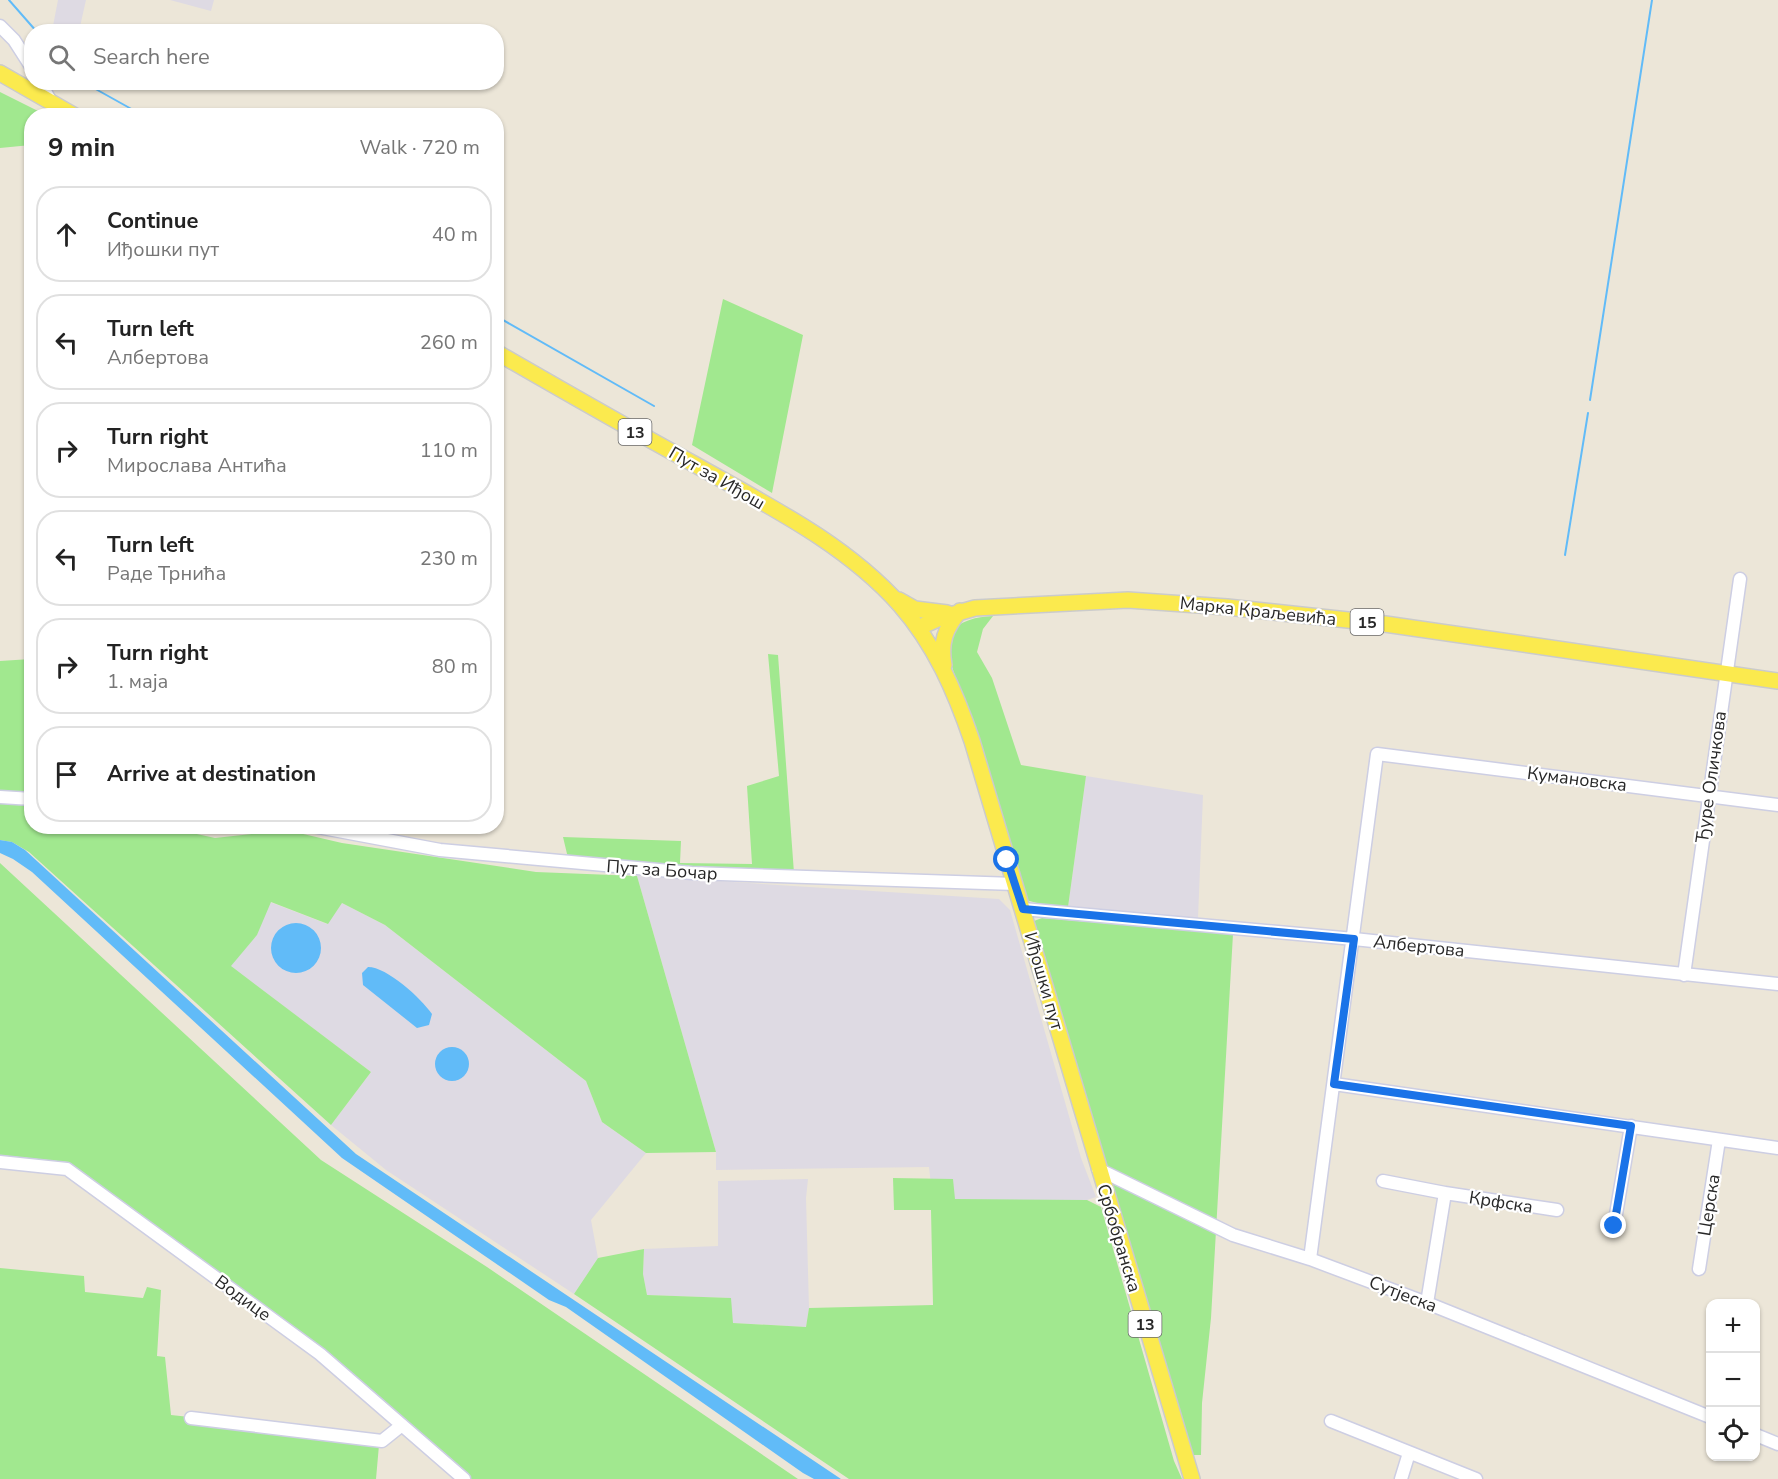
<!DOCTYPE html>
<html lang="en">
<head>
<meta charset="utf-8">
<style>
  body { margin:0; font-family:"Nunito Sans",sans-serif; background:#f2f2f2; color:#222 }
  .controls { position:absolute; right:18px; bottom:18px; display:grid; overflow:hidden; border-radius:12px; box-shadow:0 2px 4px #0004 }
  .controls button { width:54px; height:54px; display:grid; place-items:center; padding:0; border:0; border-bottom:2px solid #e0e0e0; background:#fff; color:#222; font:30px sans-serif }
  .stop { position:absolute; width:18px; height:18px; margin:-14px; border:4px solid #1a73e8; border-radius:50%; background:#fff }
  .stop.end { background:#1a73e8; border-color:#fff; box-shadow:0 2px 6px #0008 }
  .list { margin:0; padding:0; list-style:none }
  h2 { display:flex; justify-content:space-between; align-items:center; height:78px; margin:0; padding:0 24px; font-size:26px }
  h2 small { font-size:20px; font-weight:400; color:#767676 }
  .list li { display:grid; grid-template-columns:39px 1fr auto; gap:18px; align-items:center; box-sizing:border-box; height:96px; margin:0 12px 12px; padding:0 12px; border:2px solid #e0e0e0; border-radius:24px }
  .list b { display:block; font-size:22px; white-space:nowrap }
  .list p { margin:0; font-size:20px; white-space:nowrap; color:#767676 }
  .list em { font-size:20px; font-style:normal; color:#767676 }
  .icon { flex:none; width:33px; height:33px; fill:none; stroke:currentColor; stroke-width:2; stroke-linecap:round; stroke-linejoin:round }
  .map { position:relative; flex:none; width:1778px; height:1479px; overflow:hidden }
  .search { position:absolute; background:#fff; box-shadow:0 2px 4px #0004; left:24px; top:24px; width:480px; height:66px; display:flex; align-items:center; gap:15px; box-sizing:border-box; padding:0 21px; border-radius:24px; color:#767676; font-size:22px }
  .panel { position:absolute; background:#fff; box-shadow:0 2px 4px #0004; left:24px; top:108px; width:480px; height:726px; border-radius:24px }
  .map>svg:first-child { display:block }
  .industrial { fill:#dedae3 }
  .green { fill:#a1e88f }
  .water { fill:#61bbf8 }
  .lines { fill:none; stroke-linecap:round; stroke-linejoin:round }
  .stream { stroke:#61bbf8; stroke-width:2 }
  .minor-casing { stroke:#cdcee3; stroke-width:15 }
  .major-casing { stroke:#cbcbcb; stroke-width:18 }
  .minor { stroke:#fff; stroke-width:12 }
  .major { stroke:#fbea4e; stroke-width:15 }
  .route { stroke:#1a73e8; stroke-width:8 }
  .labels { text-anchor:middle; stroke-width:4.5; stroke-linejoin:round; paint-order:stroke }
  .shield { fill:#fff; stroke:#686868; stroke-width:1.5 }
  .shield-label { font-size:16px; font-weight:bold; fill:#282828 }
  .street-label { font-size:18px; fill:#282828; stroke:#fff }
</style>
</head>
<body>
<div class="map">
<svg width="1778" height="1479" viewBox="0 0 1778 1479">
  <rect width="100%" height="100%" fill="#ece6d8"/>
  <!-- industrial -->
  <path class="industrial" d="M 58,0 L 86,0 L 79,31 L 52,31 Z
    M 170,0 L 214,0 L 211,11 Z
    M 1086,776 L 1203,795 L 1198,918 L 1068,907 Z
    M 637,876 L 999,899 L 1010,910 L 1081,1158 L 1096,1197 L 1087,1200 L 933,1203 L 929,1167 L 716,1170 L 716,1152 Z
    M 270,902 L 327,924 L 342,903 L 385,925 L 586,1081 L 602,1122 L 646,1153 L 591,1220 L 598,1258 L 574,1294 L 386,1170 L 331,1125 L 371,1072 L 230,966 L 257,935 Z
    M 808,1179 L 806,1198 L 809,1308 L 806,1327 L 733,1323 L 730,1298 L 647,1295 L 643,1274 L 644,1249 L 718,1246 L 718,1181 Z"/>
  <!-- green -->
  <path class="green" d="M 0,92 L 46,115 L 32,116 L 31,145 L 0,148 Z
    M 723,299 L 803,335 L 772,493 L 692,445 Z
    M 993,616 L 983,629 L 977,652 L 992,678 L 1021,765 L 1086,776 L 1068,907 L 1055,908 L 1026,900 L 948,654 L 949,632 C 963,620 975,617 993,616 Z
    M 768,654 L 778,655 L 794,873 L 568,858 L 563,837 L 681,841 L 680,863 L 752,864 L 747,786 L 779,776 Z
    M 31,659 L 31,794 L 0,792 L 0,661 Z
    M 0,802 L 31,803 L 32,826 L 165,827 L 215,838 L 286,830 L 342,843 L 536,872 L 637,876 L 716,1152 L 646,1153 L 602,1122 L 586,1081 L 385,925 L 342,903 L 328,924 L 271,902 L 257,935 L 231,966 L 371,1072 L 331,1125 L 29,852 L 12,842 L 0,840 Z
    M 0,863 L 321,1160 L 487,1267 L 798,1479 L 471,1479 L 328,1352 L 67,1162 L 0,1155 Z
    M 1042,918 L 1233,934 L 1211,1318 L 1202,1403 L 1201,1455 L 1192,1455 L 1033,928 L 1034,921 Z
    M 893,1178 L 953,1179 L 955,1199 L 1087,1200 L 1101,1207 L 1174,1461 L 1182,1479 L 849,1479 L 574,1294 L 598,1258 L 644,1249 L 643,1274 L 647,1295 L 731,1298 L 733,1323 L 806,1327 L 809,1308 L 933,1305 L 931,1210 L 894,1210 Z
    M 0,1268 L 84,1276 L 85,1292 L 143,1298 L 147,1287 L 161,1290 L 157,1356 L 165,1357 L 171,1415 L 375,1437 L 379,1445 L 376,1479 L 0,1479 Z"/>
  <!-- water -->
  <path class="water" d="M 0,840 L 12,842 L 25,850 L 356,1154 L 841,1479 L 814,1479 L 803,1473 L 566,1307 L 549,1300 L 342,1158 L 32,872 L 13,859 L 0,853 Z
    M271 948a25 25 0 1 1 50 0a25 25 0 1 1-50 0Z
    M 368,967 C 387,967 421,998 432,1014 L 429,1025 L 417,1028 L 363,985 L 362,973 Z
    M435 1064a17 17 0 1 1 34 0a17 17 0 1 1-34 0Z"/>
  <g class="lines">
    <!-- stream -->
    <path class="stream" d="M 9,0 L 37,32
      M 83,82 L 144,116
      M 496,316 L 654,406
      M 1590,400 L 1652,0
      M 1565,555 L 1588,413"/>
    <!-- minor casing -->
    <g class="minor-casing">
      <path id="minor" d="M 0,26 L 14,40 L 32,68
        M 40,82 L 51,102
        M 0,797 L 32,799
        M 206,826 L 250,826
        M 312,826 L 440,850 L 692,873 L 1015,884
        M 1023,909 L 1354,939 L 1778,984
        M 1684,975 L 1740,579
        M 1334,1084 L 1778,1148
        M 0,1162 L 67,1169 L 320,1354 L 464,1479
        M 1098,1169 L 1233,1235 L 1310,1259 L 1427,1303 L 1710,1417
        M 1383,1181 L 1445,1193
        M 1614,1226 L 1631,1126
        M 1310,1259 L 1377,754 L 1778,805
        M 1699,1269 L 1719,1140
        M 1427,1303 L 1445,1193 L 1557,1210
        M 191,1418 L 382,1441 L 402,1425
        M 1331,1421 L 1476,1479
        M 1756,1435 L 1778,1444
        M 1401,1479 L 1409,1453"/>
    </g>
    <!-- major casing -->
    <g class="major-casing">
      <path id="major" d="M 0,73 L 75,116
        M 496,352 C 562,390 628,428 694,464 C 765,504 845,543 900,605 C 935,645 955,691 972,741 L 1192,1479
        M 899,600 L 915,609 L 947,613
        M 918,628 L 940,618 L 975,608 L 1128,600 L 1227,607 L 1385,624 L 1778,681
        M 944,665 C 940,643 945,628 960,611"/>
    </g>
    <!-- minor -->
    <use href="#minor" class="minor"/>
    <!-- major -->
    <use href="#major" class="major"/>
  </g>
  <g class="lines">
    <!-- route -->
    <path class="route" d="M 1007,860 L 1023,909 L 1354,939 L 1334,1084 L 1631,1126 L 1614,1226"/>
  </g>
  <g class="labels">
    <!-- shield labels -->
    <g class="shield">
      <rect x="618.5" y="419" width="33" height="26" rx="4.5"/>
      <rect x="1350.5" y="609" width="33" height="26" rx="4.5"/>
      <rect x="1128.5" y="1311" width="33" height="26" rx="4.5"/>
    </g>
    <g class="shield-label">
      <text x="635" y="438">13</text>
      <text x="1367" y="628">15</text>
      <text x="1145" y="1330">13</text>
    </g>
    <!-- street labels -->
    <g class="street-label">
      <text transform="translate(717 478) rotate(30)" y="6">Пут за Иђош</text>
      <text transform="translate(1258 611) rotate(6)" y="6">Марка Краљевића</text>
      <text transform="translate(1711 777) rotate(-82)" y="6">Ђуре Оличкова</text>
      <text transform="translate(1577 779) rotate(7)" y="6">Кумановска</text>
      <text transform="translate(662 870) rotate(4)" y="6">Пут за Бочар</text>
      <text transform="translate(1419 946) rotate(6)" y="6">Албертова</text>
      <text transform="translate(1044 981) rotate(74)" y="6">Иђошки пут</text>
      <text transform="translate(1501 1202) rotate(9)" y="6">Крфска</text>
      <text transform="translate(1709 1205) rotate(-81)" y="6">Церска</text>
      <text transform="translate(1119 1238) rotate(73)" y="6">Србобранска</text>
      <text transform="translate(1403 1294) rotate(21)" y="6">Сутјеска</text>
      <text transform="translate(243 1298) rotate(36)" y="6">Водице</text>
    </g>
  </g>
</svg>
<div class="controls">
<button>+</button>
<button>−</button>
<button><svg class="icon" aria-label="locate" viewBox="0 0 24 24"><circle cx="12" cy="12" r="6"/><path d="M12 2v4M12 18v4M2 12h4M18 12h4"/></svg></button>
</div>
<div class="stop" style="left:1007px;top:860px"></div>
<div class="stop end" style="left:1614px;top:1226px"></div>
<div class="search"><svg class="icon" aria-label="search" viewBox="0 0 24 24"><circle cx="10" cy="10" r="6"/><path d="M15 15l6 6"/></svg>Search here</div>
<section class="panel">
<h2>9 min<small>Walk · 720 m</small></h2>
<ul class="list">
<li><svg class="icon" aria-label="ahead" viewBox="0 0 24 24"><path d="M12 20V5M6 11l6-6 6 6"/></svg><div><b>Continue</b><p>Иђошки пут</p></div><em>40 m</em></li>
<li><svg class="icon" aria-label="left" viewBox="0 0 24 24"><path d="M17 20v-9H6M10 6l-5 5 5 5"/></svg><div><b>Turn left</b><p>Албертова</p></div><em>260 m</em></li>
<li><svg class="icon" aria-label="right" viewBox="0 0 24 24"><path d="M7 20v-9h11M14 6l5 5-5 5"/></svg><div><b>Turn right</b><p>Мирослава Антића</p></div><em>110 m</em></li>
<li><svg class="icon" aria-label="left" viewBox="0 0 24 24"><path d="M17 20v-9H6M10 6l-5 5 5 5"/></svg><div><b>Turn left</b><p>Раде Трнића</p></div><em>230 m</em></li>
<li><svg class="icon" aria-label="right" viewBox="0 0 24 24"><path d="M7 20v-9h11M14 6l5 5-5 5"/></svg><div><b>Turn right</b><p>1. маја</p></div><em>80 m</em></li>
<li><svg class="icon" aria-label="arrive" viewBox="0 0 24 24"><path d="M6 21V4h12l-3 4 3 4H6"/></svg><div><b>Arrive at destination</b></div></li>
</ul>
</section>
</div>
</body>
</html>
